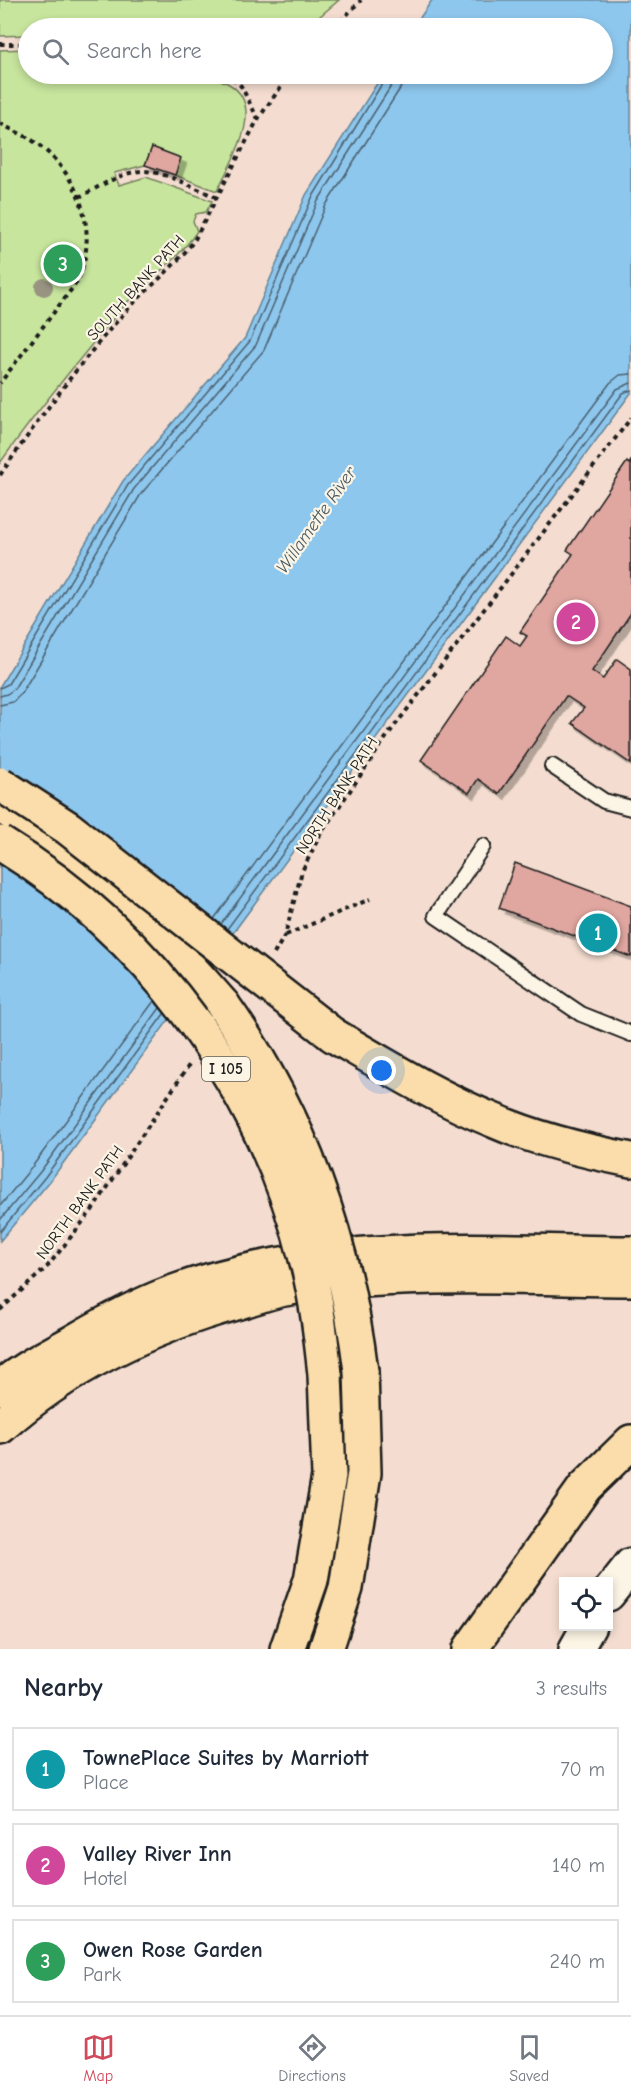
<!DOCTYPE html>
<html lang="en">
<head>
<meta charset="utf-8">
<style>
  body { margin:0; font-family:"Comic Neue",sans-serif; background:#f2f2f3; color:#1f2937 }
  .controls { position:absolute; right:18px; bottom:18px; display:grid; overflow:hidden; border-radius:0px; box-shadow:0 3px 9px #0003 }
  .controls button { width:54px; height:54px; display:grid; place-items:center; padding:0; border:0; border-bottom:2px solid #e0e1e3; background:#fff; color:#1f2937; font:30px sans-serif }
  .you { position:absolute; left:382px; top:1071px; width:21px; height:21px; margin:-15px; border:4px solid #fff; border-radius:50%; background:#1a73e8; box-shadow:0 0 0 9px #1a73e833 }
  .badge { display:grid; place-items:center; width:39px; height:39px; border-radius:50%; background:#d1495b; color:#fff; font-size:20px; font-weight:700 }
  .pin { position:absolute; translate:-50% -50%; border:3px solid #fff; box-shadow:0 2px 6px #0006 }
  .list { margin:0; padding:0; list-style:none }
  h2 { display:flex; justify-content:space-between; align-items:center; height:78px; margin:0; padding:0 24px; font-size:26px }
  h2 small { font-size:20px; font-weight:400; color:#747a83 }
  .list li { display:grid; grid-template-columns:39px 1fr auto; gap:18px; align-items:center; box-sizing:border-box; height:84px; margin:0 12px 12px; padding:0 12px; border:2px solid #e0e1e3; border-radius:0px }
  .list b { display:block; font-size:22px; white-space:nowrap }
  .list p { margin:0; font-size:20px; white-space:nowrap; color:#747a83 }
  .list em { font-size:20px; font-style:normal; color:#747a83 }
  .icon { flex:none; width:33px; height:33px; fill:none; stroke:currentColor; stroke-width:2; stroke-linecap:round; stroke-linejoin:round }
  .map { position:relative; flex:none; width:631px; height:1649px; overflow:hidden }
  .search { position:absolute; background:#fff; box-shadow:0 3px 9px #0003; left:18px; right:18px; top:18px; height:66px; display:flex; align-items:center; gap:15px; box-sizing:border-box; padding:0 21px; border-radius:33px; color:#747a83; font-size:22px }
  .sheet { height:366px; background:#fff }
  nav { display:flex; justify-content:space-around; align-items:center; box-sizing:border-box; height:84px; border-top:2px solid #e0e1e3; background:#fff; font-size:16px; color:#747a83 }
  nav a { display:grid; justify-items:center; gap:3px }
  nav .on { color:#d1495b }
  .map>svg:first-child { display:block }
  .green { fill:#c7e59d; stroke:#72805c; stroke-width:1.5 }
  .water { fill:#8ec7ed; stroke:#608399; stroke-width:1.5 }
  .lines { fill:none; stroke-linecap:round; stroke-linejoin:round }
  .shore { stroke:#4a6070; stroke-width:1.5 }
  .building { fill:#e0a6a0; stroke:#1c1c1c; stroke-width:1.5; filter:url(#shadow) }
  .service-casing { stroke:#1c1c1c; stroke-width:18 }
  .tertiary-casing { stroke:#1c1c1c; stroke-width:38 }
  .motorway-casing { stroke:#1c1c1c; stroke-width:38 }
  .path { stroke:#1c1c1c; stroke-width:4; stroke-dasharray:4.5 4.5; stroke-linecap:butt }
  .service { stroke:#fcf5e5; stroke-width:14 }
  .tertiary { stroke:#fcf5e5; stroke-width:33 }
  .motorway { stroke:#faddab; stroke-width:33 }
  .motorway-bridge-casing { stroke:#1c1c1c; stroke-width:38; stroke-linecap:butt }
  .motorway-bridge { stroke:#faddab; stroke-width:33 }
  .tree { fill:#999482 }
  .labels { text-anchor:middle; stroke-width:4.5; stroke-linejoin:round; paint-order:stroke }
  .shield { fill:#fcf5e5; stroke:#5f5d58; stroke-width:1.5 }
  .shield-label { font-size:15px; font-weight:bold; fill:#1c1c1c }
  .street-label { font-size:16px; fill:#1c1c1c; stroke:#fcf5e5 }
  .water-label { font-size:18px; font-style:italic; fill:#445865; stroke:#fcf5e5 }
</style>
</head>
<body>
<div class="map">
<svg width="631" height="1649" viewBox="0 0 631 1649">
  <defs>
    <filter id="shadow"><feDropShadow dx="5.5" dy="5.5" stdDeviation="0" flood-color="#0004"/></filter>
  </defs>
  <rect width="100%" height="100%" fill="#f4ddd0"/>
  <filter id="ink" filterUnits="userSpaceOnUse"><feTurbulence type="fractalNoise" baseFrequency=".0167" numOctaves="2"/><feDisplacementMap in="SourceGraphic" scale="12" xChannelSelector="R" yChannelSelector="G"/><feConvolveMatrix kernelMatrix="1 2 1 2 8 2 1 2 1" color-interpolation-filters="sRGB"/></filter>
  <g filter="url(#ink)">
    <!-- green -->
    <path class="green" d="M 0,0 L 339,0 L 306,28 L 28,28 L 28,35 L 0,36 Z
      M 28,49 L 28,74 L 197,74 C 207,76 219,78 229,84 C 268,107 230,163 217,191 L 175,175 L 180,158 L 152,148 L 145,165 L 114,173 L 119,185 L 146,177 L 212,201 L 206,212 L 196,214 L 193,221 L 197,231 C 178,261 146,280 123,307 C 81,357 38,409 0,463 L 0,50 Z"/>
    <!-- water -->
    <path class="water" d="M 432,0 L 631,0 L 631,393 L 50,1181 L 0,1241 L 0,686 L 123,481 L 245,338 L 306,195 L 383,74 L 602,74 L 602,28 L 413,28 Z"/>
    <g class="lines">
      <!-- shore -->
      <path class="shore" d="M 0,688 L 8,684 L 128,485 L 250,341 L 312,198 L 388,74
        M 0,696 L 7,694 L 14,689 L 134,489 L 256,345 L 318,201 L 393,83 L 395,74
        M 0,705 L 13,702 L 21,694 L 141,494 L 264,350 L 326,205 L 401,87 L 404,74
        M 214,919 L 610,383 L 620,375 L 631,374
        M 221,924 L 617,389 L 631,383
        M 227,929 L 623,393 L 631,390
        M 0,1206 L 32,1167 L 154,1001
        M 0,1220 L 40,1172 L 160,1008
        M 0,1232 L 45,1177 L 164,1014"/>
    </g>
    <!-- building -->
    <path class="building" d="M 152,147 L 181,158 L 175,175 L 145,165 Z
      M 631,461 L 631,613 L 592,671 L 603,679 L 617,659 L 631,669 L 631,764 L 572,723 L 584,708 L 566,696 L 499,794 L 478,779 L 469,793 L 421,760 L 506,636 L 520,646 L 527,636 L 520,632 L 573,554 L 567,550 L 627,462 L 629,464 Z
      M 515,863 L 631,906 L 631,957 L 499,908 Z"/>
    <g class="lines">
      <!-- service casing -->
      <g class="service-casing">
        <path id="service" d="M 552,766 L 604,801 L 631,808
          M 483,846 L 436,916 L 581,1014 L 631,1034"/>
      </g>
      <!-- tertiary casing -->
      <g class="tertiary-casing">
        <path id="tertiary" d="M 608,1594 L 631,1565
          M 576,1649 L 589,1626"/>
      </g>
      <!-- motorway casing -->
      <g class="motorway-casing">
        <path id="motorway" d="M 0,806 C 18,815 33,828 49,840 C 115,888 170,944 223,1005
          M 333,1035 C 386,1066 438,1098 495,1121 C 538,1140 585,1151 631,1160
          M 0,1388 C 21,1369 49,1356 73,1342 C 105,1323 136,1306 171,1293 C 317,1239 478,1251 631,1253
          M 0,1427 C 68,1366 152,1326 239,1302 C 256,1297 274,1290 291,1288 C 404,1271 518,1278 631,1279
          M 287,1649 L 311,1580 L 329,1476 L 325,1374
          M 326,1649 L 346,1588 L 364,1473 L 361,1371
          M 470,1649 L 585,1487 L 631,1442"/>
      </g>
      <!-- path -->
      <path class="path" d="M 334,28 L 361,0
        M 0,44 L 28,44
        M 215,74 L 232,78 L 272,74
        M 233,78 L 241,86 L 258,119
        M 0,123 C 13,131 28,136 40,146 C 82,179 99,234 77,282 L 0,383
        M 79,197 C 98,188 122,171 144,171 C 164,171 199,190 218,198
        M 0,475 C 40,418 81,360 129,308 C 151,285 176,266 195,239 L 258,119 L 290,74
        M 286,935 L 370,899
        M 274,954 L 285,935 L 302,871 L 321,833 L 390,732 L 631,418
        M 0,1310 L 47,1267 L 93,1209 L 189,1065"/>
      <!-- service -->
      <use href="#service" class="service"/>
      <!-- tertiary -->
      <use href="#tertiary" class="tertiary"/>
      <!-- motorway -->
      <use href="#motorway" class="motorway"/>
      <!-- motorway-bridge casing -->
      <g class="motorway-bridge-casing">
        <path id="motorway-bridge" d="M 0,784 L 68,828 L 333,1035
          M 0,843 C 154,937 265,1091 308,1266 C 317,1302 321,1338 325,1374
          M 223,1005 C 300,1113 345,1240 361,1371"/>
      </g>
      <!-- motorway-bridge -->
      <use href="#motorway-bridge" class="motorway-bridge"/>
    </g>
    <!-- trees -->
    <circle class="tree" cx="44" cy="287" r="9"/>
  </g>
  <g class="labels">
    <!-- shield labels -->
    <rect class="shield" x="202" y="1057" width="48" height="24" rx="4.5"/>
    <g class="shield-label">
      <text x="226" y="1074">I 105</text>
    </g>
    <!-- street labels -->
    <g class="street-label">
      <text transform="translate(135 287) rotate(-48)" y="6">SOUTH BANK PATH</text>
      <text transform="translate(336 795) rotate(-57)" y="6">NORTH BANK PATH</text>
      <text transform="translate(79 1202) rotate(-54)" y="6">NORTH BANK PATH</text>
    </g>
    <!-- water labels -->
    <g class="water-label">
      <text transform="translate(316 520) rotate(-55)" y="6">Willamette River</text>
    </g>
  </g>
</svg>
<div class="controls">
<button><svg class="icon" aria-label="locate" viewBox="0 0 24 24"><circle cx="12" cy="12" r="6"/><path d="M12 2v4M12 18v4M2 12h4M18 12h4"/></svg></button>
</div>
<div class="you"></div>
<div class="pin badge" style="left:598px;top:933px;background:#0f9aa8">1</div>
<div class="pin badge" style="left:576px;top:622px;background:#d1479c">2</div>
<div class="pin badge" style="left:63px;top:264px;background:#2e9e5b">3</div>
<div class="search"><svg class="icon" aria-label="search" viewBox="0 0 24 24"><circle cx="10" cy="10" r="6"/><path d="M15 15l6 6"/></svg>Search here</div>
</div>
<section class="sheet">
<h2>Nearby<small>3 results</small></h2>
<ul class="list">
<li><span class="badge" style="background:#0f9aa8">1</span><div><b>TownePlace Suites by Marriott</b><p>Place</p></div><em>70 m</em></li>
<li><span class="badge" style="background:#d1479c">2</span><div><b>Valley River Inn</b><p>Hotel</p></div><em>140 m</em></li>
<li><span class="badge" style="background:#2e9e5b">3</span><div><b>Owen Rose Garden</b><p>Park</p></div><em>240 m</em></li>
</ul>
</section>
<nav>
<a class="on"><svg class="icon" aria-label="map" viewBox="0 0 24 24"><path d="M3 6l6-2 6 2 6-2v14l-6 2-6-2-6 2zM9 4v14M15 6v14"/></svg>Map</a>
<a><svg class="icon" aria-label="directions" viewBox="0 0 24 24"><path d="M12 3l9 9-9 9-9-9zM9 14v-3h6M13 9l2 2-2 2"/></svg>Directions</a>
<a><svg class="icon" aria-label="saved" viewBox="0 0 24 24"><path d="M7 4h10v16l-5-4-5 4z"/></svg>Saved</a>
</nav>
</body>
</html>
